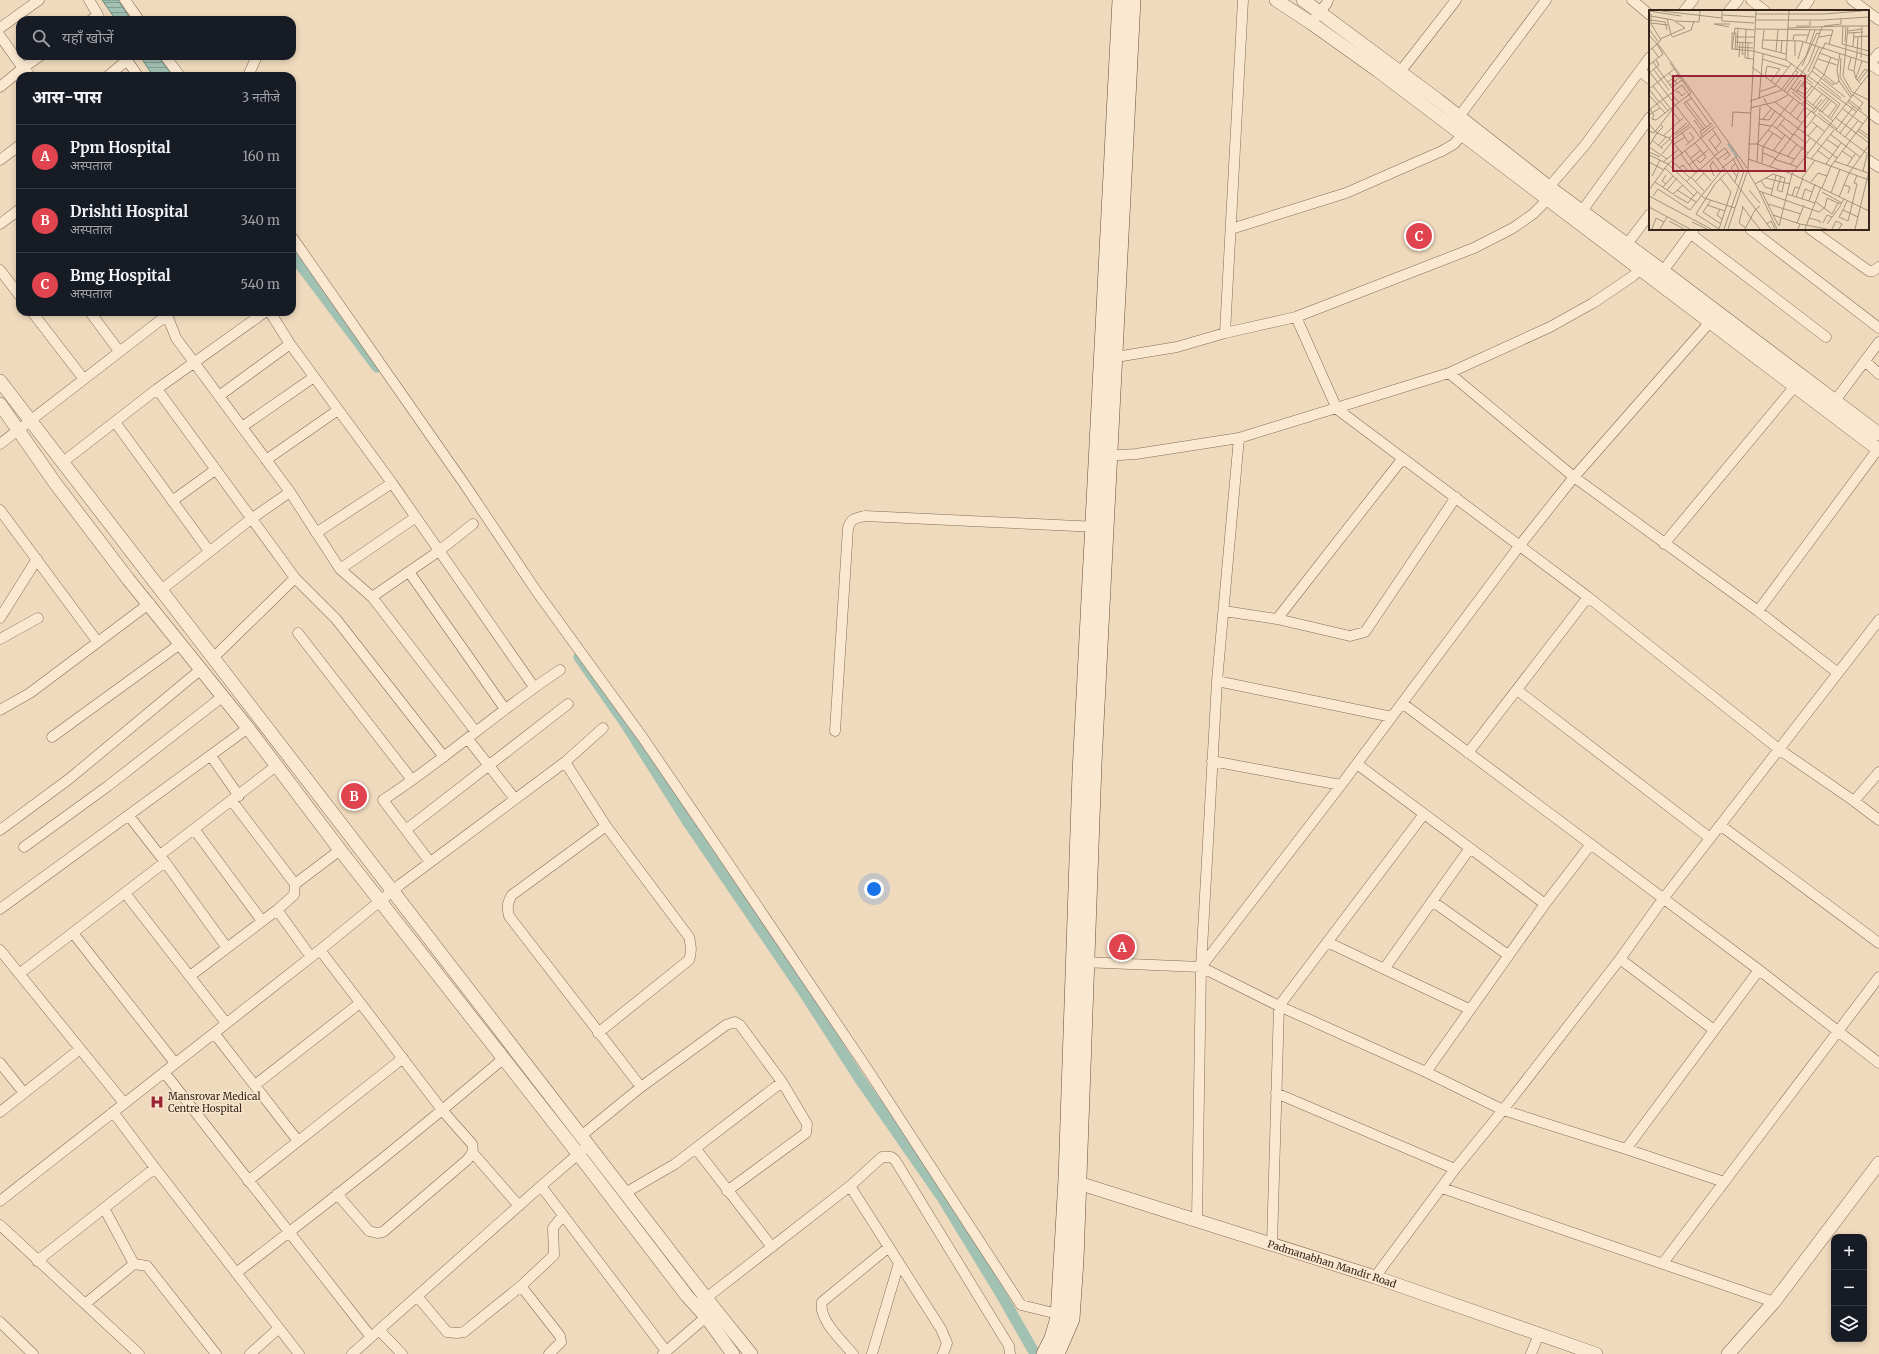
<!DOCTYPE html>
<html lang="hi">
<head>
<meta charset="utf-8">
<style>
  body { margin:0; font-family:Merriweather,"Noto Sans Devanagari",serif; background:#242831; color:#f1f3f6 }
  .controls { position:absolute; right:12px; bottom:12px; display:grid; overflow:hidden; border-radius:8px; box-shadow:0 2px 6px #0003 }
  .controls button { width:36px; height:36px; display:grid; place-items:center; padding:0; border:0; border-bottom:1px solid #363941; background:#171b24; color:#f1f3f6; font:20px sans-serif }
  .you { position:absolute; left:874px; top:889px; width:14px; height:14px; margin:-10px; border:3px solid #fff; border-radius:50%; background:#1a73e8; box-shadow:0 0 0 6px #1a73e833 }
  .badge { display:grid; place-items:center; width:26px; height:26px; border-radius:50%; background:#b45309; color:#fff; font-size:13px; font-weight:700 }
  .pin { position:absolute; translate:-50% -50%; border:2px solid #fff; box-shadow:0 1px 4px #0006 }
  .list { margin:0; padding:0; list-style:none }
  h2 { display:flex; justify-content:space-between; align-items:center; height:52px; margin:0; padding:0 16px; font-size:17px }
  h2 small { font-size:13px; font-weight:400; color:#9ea1a6 }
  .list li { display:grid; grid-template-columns:26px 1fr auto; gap:12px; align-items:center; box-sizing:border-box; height:64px; padding:0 16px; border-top:1px solid #363941 }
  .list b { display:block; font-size:15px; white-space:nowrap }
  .list p { margin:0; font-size:13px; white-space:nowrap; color:#9ea1a6 }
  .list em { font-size:13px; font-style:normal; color:#9ea1a6 }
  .icon { flex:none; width:22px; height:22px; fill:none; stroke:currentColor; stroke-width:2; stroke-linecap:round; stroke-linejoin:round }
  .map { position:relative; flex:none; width:1879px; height:1354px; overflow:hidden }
  .search { position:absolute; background:#171b24; box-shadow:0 2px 6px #0003; left:16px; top:16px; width:280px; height:44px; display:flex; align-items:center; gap:10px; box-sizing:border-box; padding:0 14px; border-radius:12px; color:#9ea1a6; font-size:15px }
  .panel { position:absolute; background:#171b24; box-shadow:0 2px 6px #0003; left:16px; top:72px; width:280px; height:244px; border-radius:12px }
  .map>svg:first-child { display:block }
  .water { fill:url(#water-rules); stroke:#688f80 }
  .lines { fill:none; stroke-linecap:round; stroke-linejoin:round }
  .canal { stroke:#a1c1b3; stroke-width:11 }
  .minor-casing { stroke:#886a56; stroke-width:11 }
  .tertiary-casing { stroke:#886a56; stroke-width:14 }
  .secondary-casing { stroke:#6a4b39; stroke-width:16 }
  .minor { stroke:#fae8d1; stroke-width:10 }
  .tertiary { stroke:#fae8d1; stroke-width:13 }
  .secondary { stroke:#fae8d1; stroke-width:15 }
  .labels { text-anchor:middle; stroke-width:3; stroke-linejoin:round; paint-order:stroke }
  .poi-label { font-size:10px; fill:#37251b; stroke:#f7e5cd; text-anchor:start }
  .street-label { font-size:10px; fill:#37251b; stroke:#f7e5cd }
  .inset-river { fill:none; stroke:#a1c1b3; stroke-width:2 }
  .inset-road { fill:none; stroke:#a6927c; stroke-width:1 }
  .view { fill:#9a2334; fill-opacity:0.15; stroke:#9a2334; stroke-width:2 }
  .inset-edge { fill:none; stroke:#37251b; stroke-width:2 }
</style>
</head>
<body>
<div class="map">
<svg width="1879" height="1354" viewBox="0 0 1879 1354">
  <defs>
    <pattern id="water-rules" width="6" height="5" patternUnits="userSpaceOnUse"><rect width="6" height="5" fill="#a1c1b3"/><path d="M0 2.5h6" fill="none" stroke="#849d91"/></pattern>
  </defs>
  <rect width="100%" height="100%" fill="#f0dabd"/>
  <!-- water -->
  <path class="water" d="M 102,0 L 118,0 L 131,20 L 116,20 Z
    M 140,56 L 158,56 L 173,76 L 153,76 Z"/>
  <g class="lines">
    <!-- canal -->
    <path class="canal" d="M 292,254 L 377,367
      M 579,657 L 625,723 L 689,824 L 803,991 L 859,1078 L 941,1196 L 1002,1296 L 1035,1354"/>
    <!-- minor casing -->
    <g class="minor-casing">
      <path id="minor" d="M 89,0 L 98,15 L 91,20
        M 125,0 L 139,20
        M 1632,0 L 1650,15
        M 1751,0 L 1765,11
        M 1852,0 L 1867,11
        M 1684,11 L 1693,0
        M 1729,11 L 1738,0
        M 1801,11 L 1809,0
        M 1868,12 L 1879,20
        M 1315,18 L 1327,3 L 1328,0
        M 0,28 L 39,0
        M 0,36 L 23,68 L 0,87
        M 124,56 L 138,76
        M 165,56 L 180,76
        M 1870,64 L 1879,70
        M 1868,66 L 1879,53
        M 1640,71 L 1650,79
        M 1400,72 L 1456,0
        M 30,76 L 23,68 L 40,56
        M 108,76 L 126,61
        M 248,76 L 257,56
        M 1868,111 L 1879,119
        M 1455,122 L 1546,0
        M 0,160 L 20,145
        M 1868,160 L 1879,167
        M 1549,187 L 1585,145 L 1650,57
        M 1582,211 L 1650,117
        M 0,224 L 20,209
        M 1231,229 L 1346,193 L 1442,151 L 1454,144 L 1462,135
        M 1750,229 L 1879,328
        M 1810,229 L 1869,271 L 1873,271 L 1879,267
        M 1691,234 L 1826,337
        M 292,237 L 463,482 L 537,592 L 643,738 L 716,845 L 868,1070 L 1021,1305 L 1058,1314
        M 1627,244 L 1650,214
        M 0,270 L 20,296
        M 1663,271 L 1694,229
        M 32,312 L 83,378
        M 90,312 L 119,351
        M 265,312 L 157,389 L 295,578 L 336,619 L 444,757
        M 270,312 L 290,344 L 392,483 L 534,687
        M 167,315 L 176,338 L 290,492 L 340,569 L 372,597 L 476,732
        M 1296,317 L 1337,409 L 1588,597 L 1780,750 L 1854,801 L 1879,820
        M 1225,333 L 1243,0
        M 1110,358 L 1177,347 L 1225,333 L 1296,317 L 1474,248 L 1513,228 L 1533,214 L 1547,200
        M 1865,361 L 1879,374
        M 1449,373 L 1574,477 L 1758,611 L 1838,673
        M 219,396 L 290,344
        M 1831,406 L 1879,342
        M 115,422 L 209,551
        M 242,427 L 314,377
        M 0,444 L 171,312
        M 1104,456 L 1136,454 L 1239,438 L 1449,373 L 1550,327 L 1593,303 L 1633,276 L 1640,269
        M 266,460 L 338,410
        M 63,462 L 157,389
        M 172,501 L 215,470
        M 0,510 L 97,641
        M 316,533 L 392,483
        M 1664,544 L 1795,386
        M 340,569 L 416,517
        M 409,572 L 505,709
        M 161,590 L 251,519 L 290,492
        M 372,597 L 439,551 L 473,524
        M 1224,611 L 1277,619 L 1350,636 L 1365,632 L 1456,497
        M 1758,611 L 1878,449
        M 0,618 L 37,559
        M 1277,619 L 1403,458
        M 298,633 L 412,780
        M 0,639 L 38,618
        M 213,658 L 295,578
        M 1217,681 L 1392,717
        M 1517,690 L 1710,838
        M 1402,703 L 1759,970 L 1879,1063
        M 0,710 L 30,693 L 150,603
        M 835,731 L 848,528 C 851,518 856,518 865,516 L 1098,527
        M 52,737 L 180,644
        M 468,739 L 515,799
        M 1468,753 L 1588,597
        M 211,756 L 239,796
        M 1212,761 L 1341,785
        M 565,762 L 606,826 L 689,937 C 691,946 692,952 689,960 L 598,1033
        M 1357,764 L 1545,904
        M 1854,801 L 1879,772
        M 129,816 L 165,862 L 227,948
        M 1720,825 L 1879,943
        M 606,826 L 512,895 C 507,903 507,907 509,916 L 641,1087
        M 194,829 L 262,921
        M 407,829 L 568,704
        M 0,830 L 69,779 L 200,670
        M 24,847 L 108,786 L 222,697
        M 160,855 L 276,766
        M 430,862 L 383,800 C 445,760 499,710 560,670
        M 295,884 L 340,850
        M 125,893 L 226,1023
        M 1432,901 L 1508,955
        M 0,909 L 248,728
        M 277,910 L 311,957
        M 73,933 L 175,1063
        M 1327,942 L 1469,1009
        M 0,950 L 124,1103
        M 320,950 L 442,1110 L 472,1144 C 474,1151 472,1154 467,1160 L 383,1232 L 377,1233 L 369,1231 L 337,1194
        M 1620,959 L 1714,1030
        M 1082,962 L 1201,967 L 1279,1006 L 1426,1072 L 1503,1110 L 1626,1149 L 1724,1182
        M 1201,967 L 1341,785 L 1520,545 L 1574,477 L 1710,322
        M 1384,969 L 1470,848
        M 19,974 L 165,862
        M 190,976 L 277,910 L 294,895 L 295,884 L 232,801
        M 214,1033 L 298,1141
        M 0,1063 L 24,1093
        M 164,1072 L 371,1337
        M 1426,1072 L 1545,904 L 1591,844
        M 255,1085 L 360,1003
        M 1276,1093 L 1455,1169
        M 0,1112 L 80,1049
        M 113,1112 L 155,1168 L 299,1354
        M 581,1136 L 641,1087 L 726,1025 L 735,1022 L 740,1025 L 782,1082 L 807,1124 L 806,1133 L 727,1191
        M 696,1149 L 772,1247
        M 1626,1149 L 1759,970
        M 473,1153 L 519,1206
        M 248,1181 L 403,1058
        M 541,1186 L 666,1351
        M 850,1186 L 941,1329 L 947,1343 L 943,1354
        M 1442,1188 L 1774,1302
        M 625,1193 L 675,1164 L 782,1082
        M 0,1201 L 320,950 L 401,884 L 565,762 L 603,728
        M 104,1208 L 134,1264
        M 1197,1219 L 1201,967 L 1217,681 L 1239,438
        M 0,1225 L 139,1354
        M 1272,1244 L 1279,1006 L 1424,814
        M 37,1261 L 155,1168
        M 1663,1263 L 1879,977
        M 236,1273 C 327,1204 416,1133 503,1059
        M 1375,1277 L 1455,1169 L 1503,1110 L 1620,959 L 1663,899 L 1879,620
        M 417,1296 L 447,1332 L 457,1333 L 464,1332 L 521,1286
        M 701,1302 L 850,1186 L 882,1157 L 891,1157 L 895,1160 L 1009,1346 L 1010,1354
        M 85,1304 L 134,1264 L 147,1266 L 216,1354
        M 0,1322 L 33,1354
        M 379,1330 L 402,1354
        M 250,1354 L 279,1328
        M 352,1354 L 541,1186 L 583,1150
        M 549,1354 L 561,1342 L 560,1336 L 521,1286 L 554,1255 L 553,1228 L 563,1215
        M 663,1354 L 706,1317
        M 853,1354 C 842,1341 818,1319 822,1302 L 889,1247
        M 872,1354 L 899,1263
        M 1531,1354 L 1539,1334"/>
    </g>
    <!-- tertiary casing -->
    <g class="tertiary-casing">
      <g id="tertiary">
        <path d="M 1276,0 L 1311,23 L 1377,70 L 1879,450"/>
        <path d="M 1303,0 L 1438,100 L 1549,187 L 1663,271 L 1879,434"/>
        <path d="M 0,381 L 706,1298 L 751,1354"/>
        <path d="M 0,404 L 55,483 L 128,579 L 248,728 L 340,850 L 569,1142 L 687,1296 L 706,1317 L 733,1354"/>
        <path id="s1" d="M 1069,1180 L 1375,1277 L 1596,1354"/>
        <path d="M 1728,1354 L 1774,1302 L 1879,1163"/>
      </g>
    </g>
    <!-- secondary casing -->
    <g class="secondary-casing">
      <path id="secondary" d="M 1044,1354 L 1052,1338 L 1058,1318 L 1066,1179 L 1080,773 L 1120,0
        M 1057,1354 L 1072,1319 L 1076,1260 L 1094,764 L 1133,0"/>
    </g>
    <!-- minor -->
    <use href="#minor" class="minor"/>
    <!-- tertiary -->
    <use href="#tertiary" class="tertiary"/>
    <!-- secondary -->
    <use href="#secondary" class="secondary"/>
  </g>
  <!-- icons -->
  <defs>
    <g id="hospital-bare" transform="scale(1.08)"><path d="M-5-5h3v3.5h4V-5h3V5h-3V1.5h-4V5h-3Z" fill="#9a2334" stroke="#f7e5cd" stroke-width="2.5" paint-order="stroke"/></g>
  </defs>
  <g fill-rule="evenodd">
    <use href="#hospital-bare" x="157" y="1102"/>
  </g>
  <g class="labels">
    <!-- poi labels -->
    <g class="poi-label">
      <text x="168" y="1100">Mansrovar Medical<tspan x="168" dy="12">Centre Hospital</tspan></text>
    </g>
    <!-- street labels -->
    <g class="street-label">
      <text dy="4" stroke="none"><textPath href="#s1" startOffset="276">Padmanabhan Mandir Road</textPath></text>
    </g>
  </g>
  <!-- overview -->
  <g transform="translate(1649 10)">
    <rect width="220" height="220" fill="#f0dabd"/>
    <path class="inset-river" d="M 79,134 L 88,147"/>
    <path class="inset-road" d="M 0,1 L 32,6M 13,1 L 73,8M 73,1 L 73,11 L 105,13M 0,4 L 2,4 L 2,14 L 12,30 L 8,34 L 14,44 L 0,55M 106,4 L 174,4 L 213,1M 73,5 L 106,7M 2,6 L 24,10 L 36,18 L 11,29M 18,9 L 22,24M 1,10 L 16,12 L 18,20M 106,10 L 173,10 L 220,7M 26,11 L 50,12 L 51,1M 2,13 L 19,15M 147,16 L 161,16 L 161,11M 175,16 L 192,14 L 192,9M 220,16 L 194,16 L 193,34 L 220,41M 80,17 L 65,14 L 81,14M 199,17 L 194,66 L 203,82 L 220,90M 139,18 L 194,16M 0,19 L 10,33M 97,19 L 96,48 L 104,49M 106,19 L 184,20 L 180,34M 115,20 L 113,38 L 137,44M 199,21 L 213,19M 87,23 L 83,23 L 83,39 L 104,41 L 137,50 L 197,94M 199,23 L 214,22M 0,25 L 8,34 L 1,40M 22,25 L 24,27 L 42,20 L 45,11M 87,27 L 105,27M 170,27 L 183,25M 205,27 L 220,26M 114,30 L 152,31 L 220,53M 144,30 L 145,25 L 159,25M 146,30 L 146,46M 87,32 L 104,33M 94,32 L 93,44 L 96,44M 157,32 L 161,20M 196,32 L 197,16M 9,34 L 98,158M 204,36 L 205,23M 89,37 L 104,38M 3,38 L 10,48M 83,39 L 86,18 L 105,20M 174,39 L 176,33 L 220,46M 86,40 L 87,23M 88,40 L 89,18M 127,41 L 129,20M 132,42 L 133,30M 171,43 L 189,50M 208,43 L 205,61 L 207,69 L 212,74M 208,43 L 209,27M 191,44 L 188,60 L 190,71 L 202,88M 90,47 L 91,32M 99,48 L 99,33M 192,48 L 191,67 L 203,86M 202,48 L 199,59 L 205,61M 212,48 L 213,16M 113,49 L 139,57M 149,49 L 154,32M 169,49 L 188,55M 137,50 L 140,1M 4,52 L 23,78M 21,53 L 31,67 L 26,71 L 28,74M 153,56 L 168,23 L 171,24M 103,57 L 220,145M 165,57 L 187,74 L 190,71M 5,60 L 20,80M 0,61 L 122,219M 163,61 L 196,87M 1,62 L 10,55 L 7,50M 159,62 L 170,37M 20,63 L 26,71 L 21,75M 152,64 L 164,74M 116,67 L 118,56 L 131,59 L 122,71M 175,68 L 184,75 L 185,73M 207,68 L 213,51M 155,70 L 188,95 L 179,107M 208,70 L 216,59 L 220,61M 210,71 L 219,60M 19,72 L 29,64M 172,72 L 192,88M 126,75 L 143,53M 152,75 L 158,79 L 154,73M 4,76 L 31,111M 169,77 L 191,94 L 182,108M 22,78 L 33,70M 142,78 L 173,102M 0,79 L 25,59M 0,79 L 10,92M 133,79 L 157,46 L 166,20M 145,80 L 152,70M 148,80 L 156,85 L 163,76M 135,81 L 149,62 L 147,61M 110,82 L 127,76M 143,82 L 152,90M 147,82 L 163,61 L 173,38M 22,83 L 30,93M 27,83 L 29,81 L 33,86 L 36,83M 138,83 L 160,53 L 173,17M 0,85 L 16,103M 43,88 L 35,93 L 55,119M 115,88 L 118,95 L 188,148M 110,89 L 114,44M 200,90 L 213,100M 11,91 L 19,101M 37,91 L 57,117M 101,91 L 133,80M 155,91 L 165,99M 182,91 L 173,102 L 184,111M 126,92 L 153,113M 199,92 L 220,108M 153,94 L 175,65 L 182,47M 197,94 L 208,102M 164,95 L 173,84M 101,98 L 126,92 L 139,85M 1,99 L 5,105 L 3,109 L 7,110 L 42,83 L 31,67M 194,99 L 214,114M 0,100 L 33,75 L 61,114M 163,102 L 173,89M 170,102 L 180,89M 165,103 L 178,87M 169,103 L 188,119M 141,104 L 150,93M 0,105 L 11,98M 187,108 L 220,133M 110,109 L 120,110 L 126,101M 114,109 L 123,98M 148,109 L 156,97M 45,110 L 53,121M 163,112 L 176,122M 0,114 L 8,123 L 0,136M 109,114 L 122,116M 131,114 L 144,125M 12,115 L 14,117 L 8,123 L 20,128 L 33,143M 123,115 L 159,143M 83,117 L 84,102 L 102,103M 127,119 L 136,108M 210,119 L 219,107M 64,120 L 72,132 L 66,139M 119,120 L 133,129M 187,120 L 205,96M 0,121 L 5,123 L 23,100M 209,121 L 220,129M 154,122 L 167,105M 33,123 L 40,133M 191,123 L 214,93 L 204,85M 53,124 L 64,115M 66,124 L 60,130 L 69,142M 145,124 L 157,133M 181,124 L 211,147M 26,125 L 40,115M 14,126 L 34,108M 159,126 L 168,116M 54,127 L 51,122 L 63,113M 196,127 L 209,111M 20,128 L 38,113M 177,129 L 189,137M 3,130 L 14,139M 22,131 L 41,117M 46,133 L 57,147 L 51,153 L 48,150M 25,134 L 36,127M 99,134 L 108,134 L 145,149M 108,134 L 144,89M 37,135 L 45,128 L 40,122M 9,136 L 17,127M 0,137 L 18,149M 12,137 L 21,129M 168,140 L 180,149M 36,141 L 50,160M 124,141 L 136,125M 193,141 L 203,148M 0,142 L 11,147M 114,143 L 126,148M 13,144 L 23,132M 32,144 L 46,163M 0,145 L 19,154 L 55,188 L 86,198M 65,146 L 76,138 L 81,145 L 75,150M 138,147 L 148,134M 157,147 L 220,170M 41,149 L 52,140M 84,149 L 90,160 L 86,172M 99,149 L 143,164 L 220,201M 125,149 L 149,157M 162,149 L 185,120M 68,150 L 79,142M 23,151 L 41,168M 63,151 L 71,161M 64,151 L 61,156 L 65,166M 185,151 L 219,163M 0,152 L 15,160M 14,152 L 29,140M 108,152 L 111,97M 113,153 L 114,137 L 124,123M 86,154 L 82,158 L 88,167M 177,154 L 192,133M 40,155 L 59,140M 141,155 L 161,128M 121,156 L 162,101M 198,156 L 206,144M 16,158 L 45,186M 30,158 L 34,155 L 40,162M 73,158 L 87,147 L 95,161 L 75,219M 51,159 L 62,171M 98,160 L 110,181M 214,161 L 218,145M 17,165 L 13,171 L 17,174M 3,166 L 11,150M 42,167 L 55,181M 116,168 L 141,174M 153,168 L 166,150M 38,171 L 65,147M 112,171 L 116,177 L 123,179M 6,172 L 24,184M 46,172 L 55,163M 162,172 L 169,163 L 178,166M 106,174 L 124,164 L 136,168 L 133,182 L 128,180 L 132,166M 195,175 L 201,177 L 199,183M 14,177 L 24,166M 173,178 L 182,156 L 210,119 L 220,126M 0,180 L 19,154 L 66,117M 18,180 L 28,168M 28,180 L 47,192M 100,180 L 111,193M 113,182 L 124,205 L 151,214 L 149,219M 173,182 L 193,193M 182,183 L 191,159M 24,184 L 34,175M 138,184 L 166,193M 25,185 L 39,193 L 48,182M 122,185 L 127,165M 0,186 L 62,219M 4,186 L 9,179 L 41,200 L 74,159M 143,186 L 146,177 L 150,178M 147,187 L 154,168M 190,187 L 200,163 L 220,135M 153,189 L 156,179 L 163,182M 62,190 L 54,202 L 72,214M 160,191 L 166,174M 198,191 L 194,200 L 209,207M 167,192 L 183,204 L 189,193 L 192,194 L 195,189M 119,194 L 152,204M 58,195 L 76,201M 93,196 L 102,208M 0,197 L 41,219M 94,197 L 90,213 L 97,218M 71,199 L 68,205 L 73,209M 194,200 L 190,207 L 199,211 L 201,203M 201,203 L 208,174 L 205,173 L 208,165M 124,205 L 130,216M 102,208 L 111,219M 160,208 L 171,211 L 171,213M 20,211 L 35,219M 43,212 L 58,219M 148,213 L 155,195M 174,213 L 178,205 L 183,207M 118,214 L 122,211 L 126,219M 151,214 L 178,219M 178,214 L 192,195M 130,216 L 143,164 L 220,64M 3,219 L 7,208 L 15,212M 11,219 L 18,207M 70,219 L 47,204 L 66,174 L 77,163M 70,219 L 82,182 L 71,168M 79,219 L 99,159 L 107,1M 96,219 L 106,200 L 111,196M 128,219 L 110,181 L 170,202 L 176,197 L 178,188 L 189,193M 156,219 L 172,177M 183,219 L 187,211 L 193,214 L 190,219M 206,219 L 220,161"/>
    <path class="view" d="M 24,66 L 156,66 L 156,161 L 24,161 Z"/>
    <rect width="220" height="220" class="inset-edge"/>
  </g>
</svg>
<div class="controls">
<button>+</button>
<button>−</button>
<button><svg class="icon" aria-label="layers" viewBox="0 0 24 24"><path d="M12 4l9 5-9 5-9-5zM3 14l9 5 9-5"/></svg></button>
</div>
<div class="you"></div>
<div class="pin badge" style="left:1122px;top:947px;background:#e0444e">A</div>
<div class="pin badge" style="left:354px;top:796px;background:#e0444e">B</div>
<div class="pin badge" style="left:1419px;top:236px;background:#e0444e">C</div>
<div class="search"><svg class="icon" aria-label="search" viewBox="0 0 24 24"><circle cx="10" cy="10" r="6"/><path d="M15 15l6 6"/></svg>यहाँ खोजें</div>
<section class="panel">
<h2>आस-पास<small>3 नतीजे</small></h2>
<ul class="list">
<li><span class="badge" style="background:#e0444e">A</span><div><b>Ppm Hospital</b><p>अस्पताल</p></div><em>160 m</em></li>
<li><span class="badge" style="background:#e0444e">B</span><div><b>Drishti Hospital</b><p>अस्पताल</p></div><em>340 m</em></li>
<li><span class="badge" style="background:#e0444e">C</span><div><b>Bmg Hospital</b><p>अस्पताल</p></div><em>540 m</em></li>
</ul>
</section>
</div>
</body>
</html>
